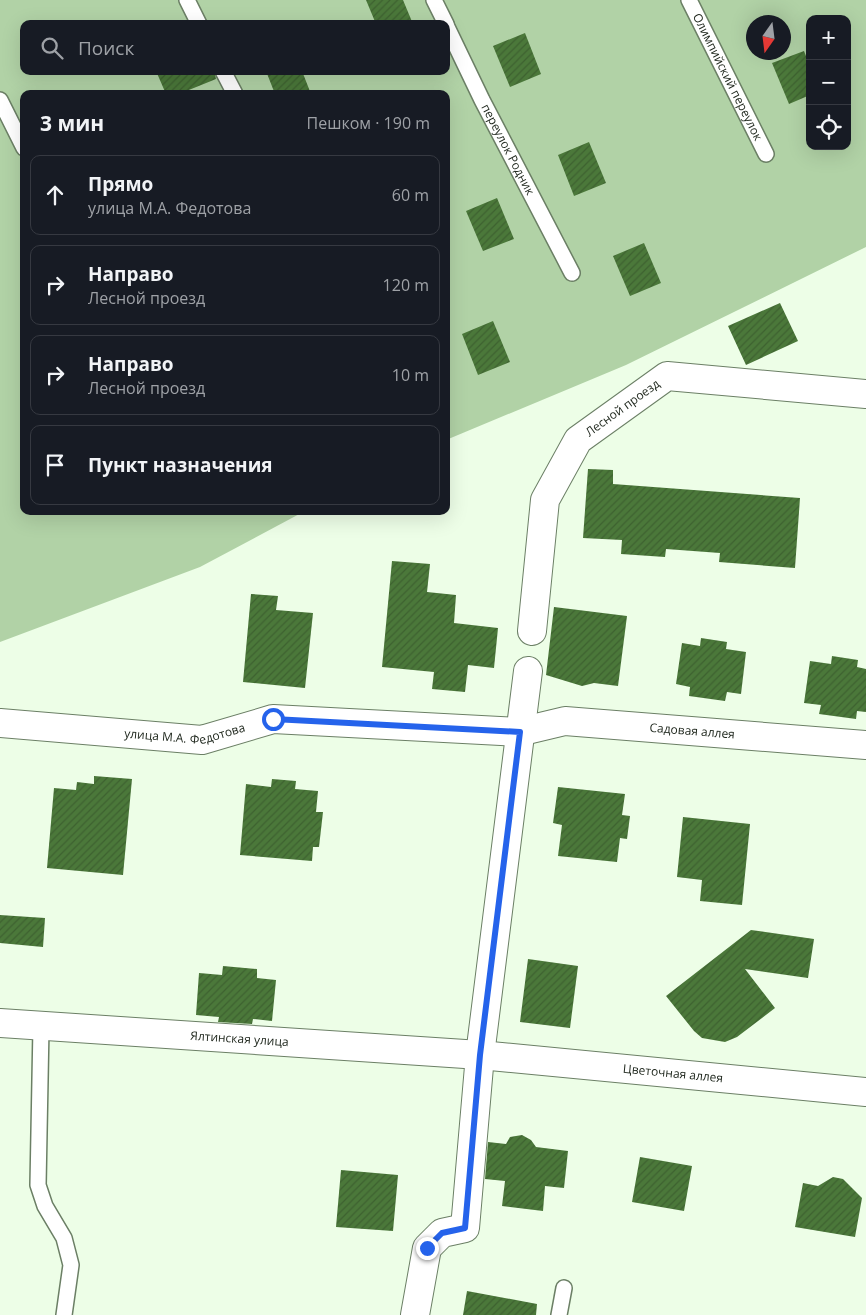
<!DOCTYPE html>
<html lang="ru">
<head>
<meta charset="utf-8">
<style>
  body { margin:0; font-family:"Open Sans",sans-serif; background:#242831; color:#f1f3f6 }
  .controls { position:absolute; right:15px; top:15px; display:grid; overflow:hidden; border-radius:10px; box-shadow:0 5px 20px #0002 }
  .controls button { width:45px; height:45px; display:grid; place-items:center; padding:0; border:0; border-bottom:1px solid #363941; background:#171b24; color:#f1f3f6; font:25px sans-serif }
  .compass { position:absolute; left:746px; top:15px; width:45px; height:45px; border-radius:50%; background:#171b24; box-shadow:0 5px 20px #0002; rotate:194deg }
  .stop { position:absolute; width:15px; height:15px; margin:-11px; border:4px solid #2563eb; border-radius:50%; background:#fff }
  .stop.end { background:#2563eb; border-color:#fff; box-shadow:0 1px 5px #0008 }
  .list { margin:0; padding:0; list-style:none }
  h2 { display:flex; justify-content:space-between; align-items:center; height:65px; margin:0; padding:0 20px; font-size:21px }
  h2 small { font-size:16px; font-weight:400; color:#9ea1a6 }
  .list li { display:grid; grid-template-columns:32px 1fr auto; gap:15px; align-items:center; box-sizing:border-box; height:80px; margin:0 10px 10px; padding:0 10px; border:1px solid #363941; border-radius:10px }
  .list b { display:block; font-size:19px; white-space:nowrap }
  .list p { margin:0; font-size:16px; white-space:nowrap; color:#9ea1a6 }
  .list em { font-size:16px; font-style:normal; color:#9ea1a6 }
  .icon { flex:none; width:28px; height:28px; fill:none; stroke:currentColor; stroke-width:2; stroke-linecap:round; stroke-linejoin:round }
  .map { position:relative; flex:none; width:866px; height:1315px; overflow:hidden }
  .search { position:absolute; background:#171b24; box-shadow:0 5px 20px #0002; left:20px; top:20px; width:430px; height:55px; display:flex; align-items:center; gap:12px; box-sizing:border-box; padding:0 18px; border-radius:10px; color:#9ea1a6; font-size:19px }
  .panel { position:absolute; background:#171b24; box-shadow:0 5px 20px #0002; left:20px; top:90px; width:430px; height:425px; border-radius:10px }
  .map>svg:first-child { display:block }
  .garden { fill:#b1d2a6; fill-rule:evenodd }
  .building { fill:url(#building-hatch) }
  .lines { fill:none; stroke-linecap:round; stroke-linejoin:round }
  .lane-casing { stroke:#6b7f65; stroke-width:18 }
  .street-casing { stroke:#6b7f65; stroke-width:30 }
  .lane { stroke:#fff; stroke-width:15 }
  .street { stroke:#fff; stroke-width:28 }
  .route { stroke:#2563eb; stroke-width:6 }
  .labels { text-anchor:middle; stroke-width:5; stroke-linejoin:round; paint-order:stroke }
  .street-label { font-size:12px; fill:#21291f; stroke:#fff }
</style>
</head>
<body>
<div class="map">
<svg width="866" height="1315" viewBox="0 0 866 1315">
  <defs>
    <pattern id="building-hatch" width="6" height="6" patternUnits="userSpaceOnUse" patternTransform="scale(1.25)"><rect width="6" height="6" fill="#4b783a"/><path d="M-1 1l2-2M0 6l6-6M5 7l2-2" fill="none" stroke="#3e6230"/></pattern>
  </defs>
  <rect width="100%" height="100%" fill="#edfee7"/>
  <!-- garden -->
  <path class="garden" d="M 0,0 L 866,0 L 866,247 L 626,365 L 446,440 L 446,94 L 24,94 L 24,511 L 305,511 L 200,567 L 0,642 ZM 810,19 L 847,19 L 847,146 L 810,146 ZM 754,22 L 784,22 L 784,52 L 754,52 ZM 24,24 L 446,24 L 446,71 L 24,71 Z"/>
  <!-- building -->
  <path class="building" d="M 366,0 L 403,0 L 413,24 L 376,24 Z
    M 525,33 L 541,74 L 510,87 L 493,46 Z
    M 804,51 L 810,66 L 810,95 L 789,104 L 772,63 Z
    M 156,71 L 214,71 L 216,79 L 179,94 L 166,94 Z
    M 266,71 L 302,71 L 311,94 L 275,94 Z
    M 589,142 L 606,183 L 574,196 L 558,155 Z
    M 497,198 L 514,239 L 483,251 L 466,211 Z
    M 644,243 L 661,283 L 630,296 L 613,256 Z
    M 780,303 L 798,341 L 746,365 L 728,326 Z
    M 493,321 L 510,362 L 478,375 L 462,334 Z
    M 588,469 L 613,470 L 613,484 L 800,498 L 795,568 L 719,562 L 720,553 L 666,549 L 665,557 L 621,554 L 622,540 L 583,538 Z
    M 392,561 L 430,564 L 427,592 L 456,595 L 454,623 L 498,628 L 494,668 L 468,665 L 465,692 L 432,689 L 434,672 L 382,667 Z
    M 251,594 L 278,596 L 276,610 L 313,613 L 305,688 L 243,682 Z
    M 554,607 L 627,616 L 618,686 L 594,683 L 582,686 L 546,675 Z
    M 701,638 L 727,642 L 726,649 L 746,652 L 741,694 L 727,692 L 725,701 L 689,696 L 690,687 L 676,684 L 682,643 L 700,646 Z
    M 832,656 L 858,660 L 857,667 L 866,669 L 866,712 L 857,711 L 856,719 L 819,714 L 821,705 L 804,703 L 810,661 L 831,664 Z
    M 94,776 L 132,779 L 123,875 L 47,868 L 54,788 L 76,790 L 77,782 L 94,784 Z
    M 272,779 L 296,781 L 295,789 L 318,791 L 316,812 L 323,812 L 319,847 L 313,847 L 312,861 L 240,855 L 246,784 L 271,787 Z
    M 558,787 L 625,794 L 622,815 L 630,816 L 627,839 L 620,838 L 617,862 L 558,856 L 562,825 L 553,823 Z
    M 683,817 L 750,824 L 742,905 L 700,901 L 702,880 L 677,877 Z
    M 0,915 L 45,918 L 43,947 L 0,943 Z
    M 751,930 L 814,939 L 808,978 L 745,969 L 775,1008 L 737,1037 L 725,1042 L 702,1038 L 694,1031 L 666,996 Z
    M 528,959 L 578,966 L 570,1028 L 520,1022 Z
    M 223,966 L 257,969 L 257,978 L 276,980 L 272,1021 L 253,1019 L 252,1024 L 218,1022 L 219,1017 L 196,1015 L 199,973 L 222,975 Z
    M 522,1135 L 531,1140 L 536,1147 L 568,1151 L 564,1188 L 545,1186 L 543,1211 L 502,1206 L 505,1181 L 485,1179 L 488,1142 L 506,1144 L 510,1137 Z
    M 640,1157 L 692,1166 L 684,1211 L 632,1202 Z
    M 341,1170 L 398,1175 L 393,1231 L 336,1227 Z
    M 833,1177 L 843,1179 L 862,1198 L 855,1237 L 795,1227 L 803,1183 L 818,1186 Z
    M 467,1291 L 537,1304 L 536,1315 L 463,1315 Z"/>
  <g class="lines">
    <!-- lane casing -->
    <g class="lane-casing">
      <g id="lane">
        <path d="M 187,0 L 199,24"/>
        <path d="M 434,0 L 446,24"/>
        <path id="s1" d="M 689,0 L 766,154"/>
        <path id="s2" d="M 446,25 L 482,100 L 572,273"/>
        <path d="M 223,71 L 235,94"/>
        <path d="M 0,100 L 24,148"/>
        <path d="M 41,1027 L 38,1185 L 45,1206 L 64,1238 L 71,1265 L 64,1315"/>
        <path d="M 559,1315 L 564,1288"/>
      </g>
    </g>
    <!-- street casing -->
    <g class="street-casing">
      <g id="street">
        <path id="s3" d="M 532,631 L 545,500 L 578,440 L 667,376 L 866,394"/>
        <path id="s4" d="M 0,723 L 202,740 L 273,719 L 519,732 L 565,721 L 866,745"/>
        <path id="s5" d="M 0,1023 L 480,1055 L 866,1092"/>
        <path d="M 415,1315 L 427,1248 L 442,1233 L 465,1228 L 480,1055 L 528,671"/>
      </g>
    </g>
    <!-- lane -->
    <use href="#lane" class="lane"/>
    <!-- street -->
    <use href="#street" class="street"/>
  </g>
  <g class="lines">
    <!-- route -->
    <path class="route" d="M 273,719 L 520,732 L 480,1055 L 465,1228 L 442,1233 L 427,1248"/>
  </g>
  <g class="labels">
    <!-- street labels -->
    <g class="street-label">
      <text dy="4" stroke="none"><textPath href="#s1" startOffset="86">Олимпийский переулок</textPath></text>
      <text dy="4" stroke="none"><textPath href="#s2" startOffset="139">переулок Родник</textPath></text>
      <text dy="4" stroke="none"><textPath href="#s3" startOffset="255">Лесной проезд</textPath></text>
      <text dy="4" stroke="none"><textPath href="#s4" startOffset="186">улица М.А. Федотова</textPath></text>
      <text dy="4" stroke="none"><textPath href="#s4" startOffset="698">Садовая аллея</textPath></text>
      <text dy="4" stroke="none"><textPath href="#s5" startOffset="240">Ялтинская улица</textPath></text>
      <text dy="4" stroke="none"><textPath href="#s5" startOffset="675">Цветочная аллея</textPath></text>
    </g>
  </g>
</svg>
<div class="controls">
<button>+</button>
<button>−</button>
<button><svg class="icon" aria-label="locate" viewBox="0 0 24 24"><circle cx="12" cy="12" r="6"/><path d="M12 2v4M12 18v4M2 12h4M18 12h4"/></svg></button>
</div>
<svg class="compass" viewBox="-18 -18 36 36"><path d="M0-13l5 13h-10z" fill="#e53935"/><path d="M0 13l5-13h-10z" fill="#9ea1a6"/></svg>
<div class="stop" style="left:273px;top:719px"></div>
<div class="stop end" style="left:427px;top:1248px"></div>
<div class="search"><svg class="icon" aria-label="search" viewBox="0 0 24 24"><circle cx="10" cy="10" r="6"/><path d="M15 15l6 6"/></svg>Поиск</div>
<section class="panel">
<h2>3 мин<small>Пешком · 190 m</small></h2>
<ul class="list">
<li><svg class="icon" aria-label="ahead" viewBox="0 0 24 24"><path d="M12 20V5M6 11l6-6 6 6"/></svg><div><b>Прямо</b><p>улица М.А. Федотова</p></div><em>60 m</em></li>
<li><svg class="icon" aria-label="right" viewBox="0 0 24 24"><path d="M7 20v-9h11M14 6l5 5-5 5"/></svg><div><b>Направо</b><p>Лесной проезд</p></div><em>120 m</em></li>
<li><svg class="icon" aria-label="right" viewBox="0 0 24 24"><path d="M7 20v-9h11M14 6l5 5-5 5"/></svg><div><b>Направо</b><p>Лесной проезд</p></div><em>10 m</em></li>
<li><svg class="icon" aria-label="arrive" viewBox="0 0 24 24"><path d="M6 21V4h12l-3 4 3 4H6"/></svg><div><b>Пункт назначения</b></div></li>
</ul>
</section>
</div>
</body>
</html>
